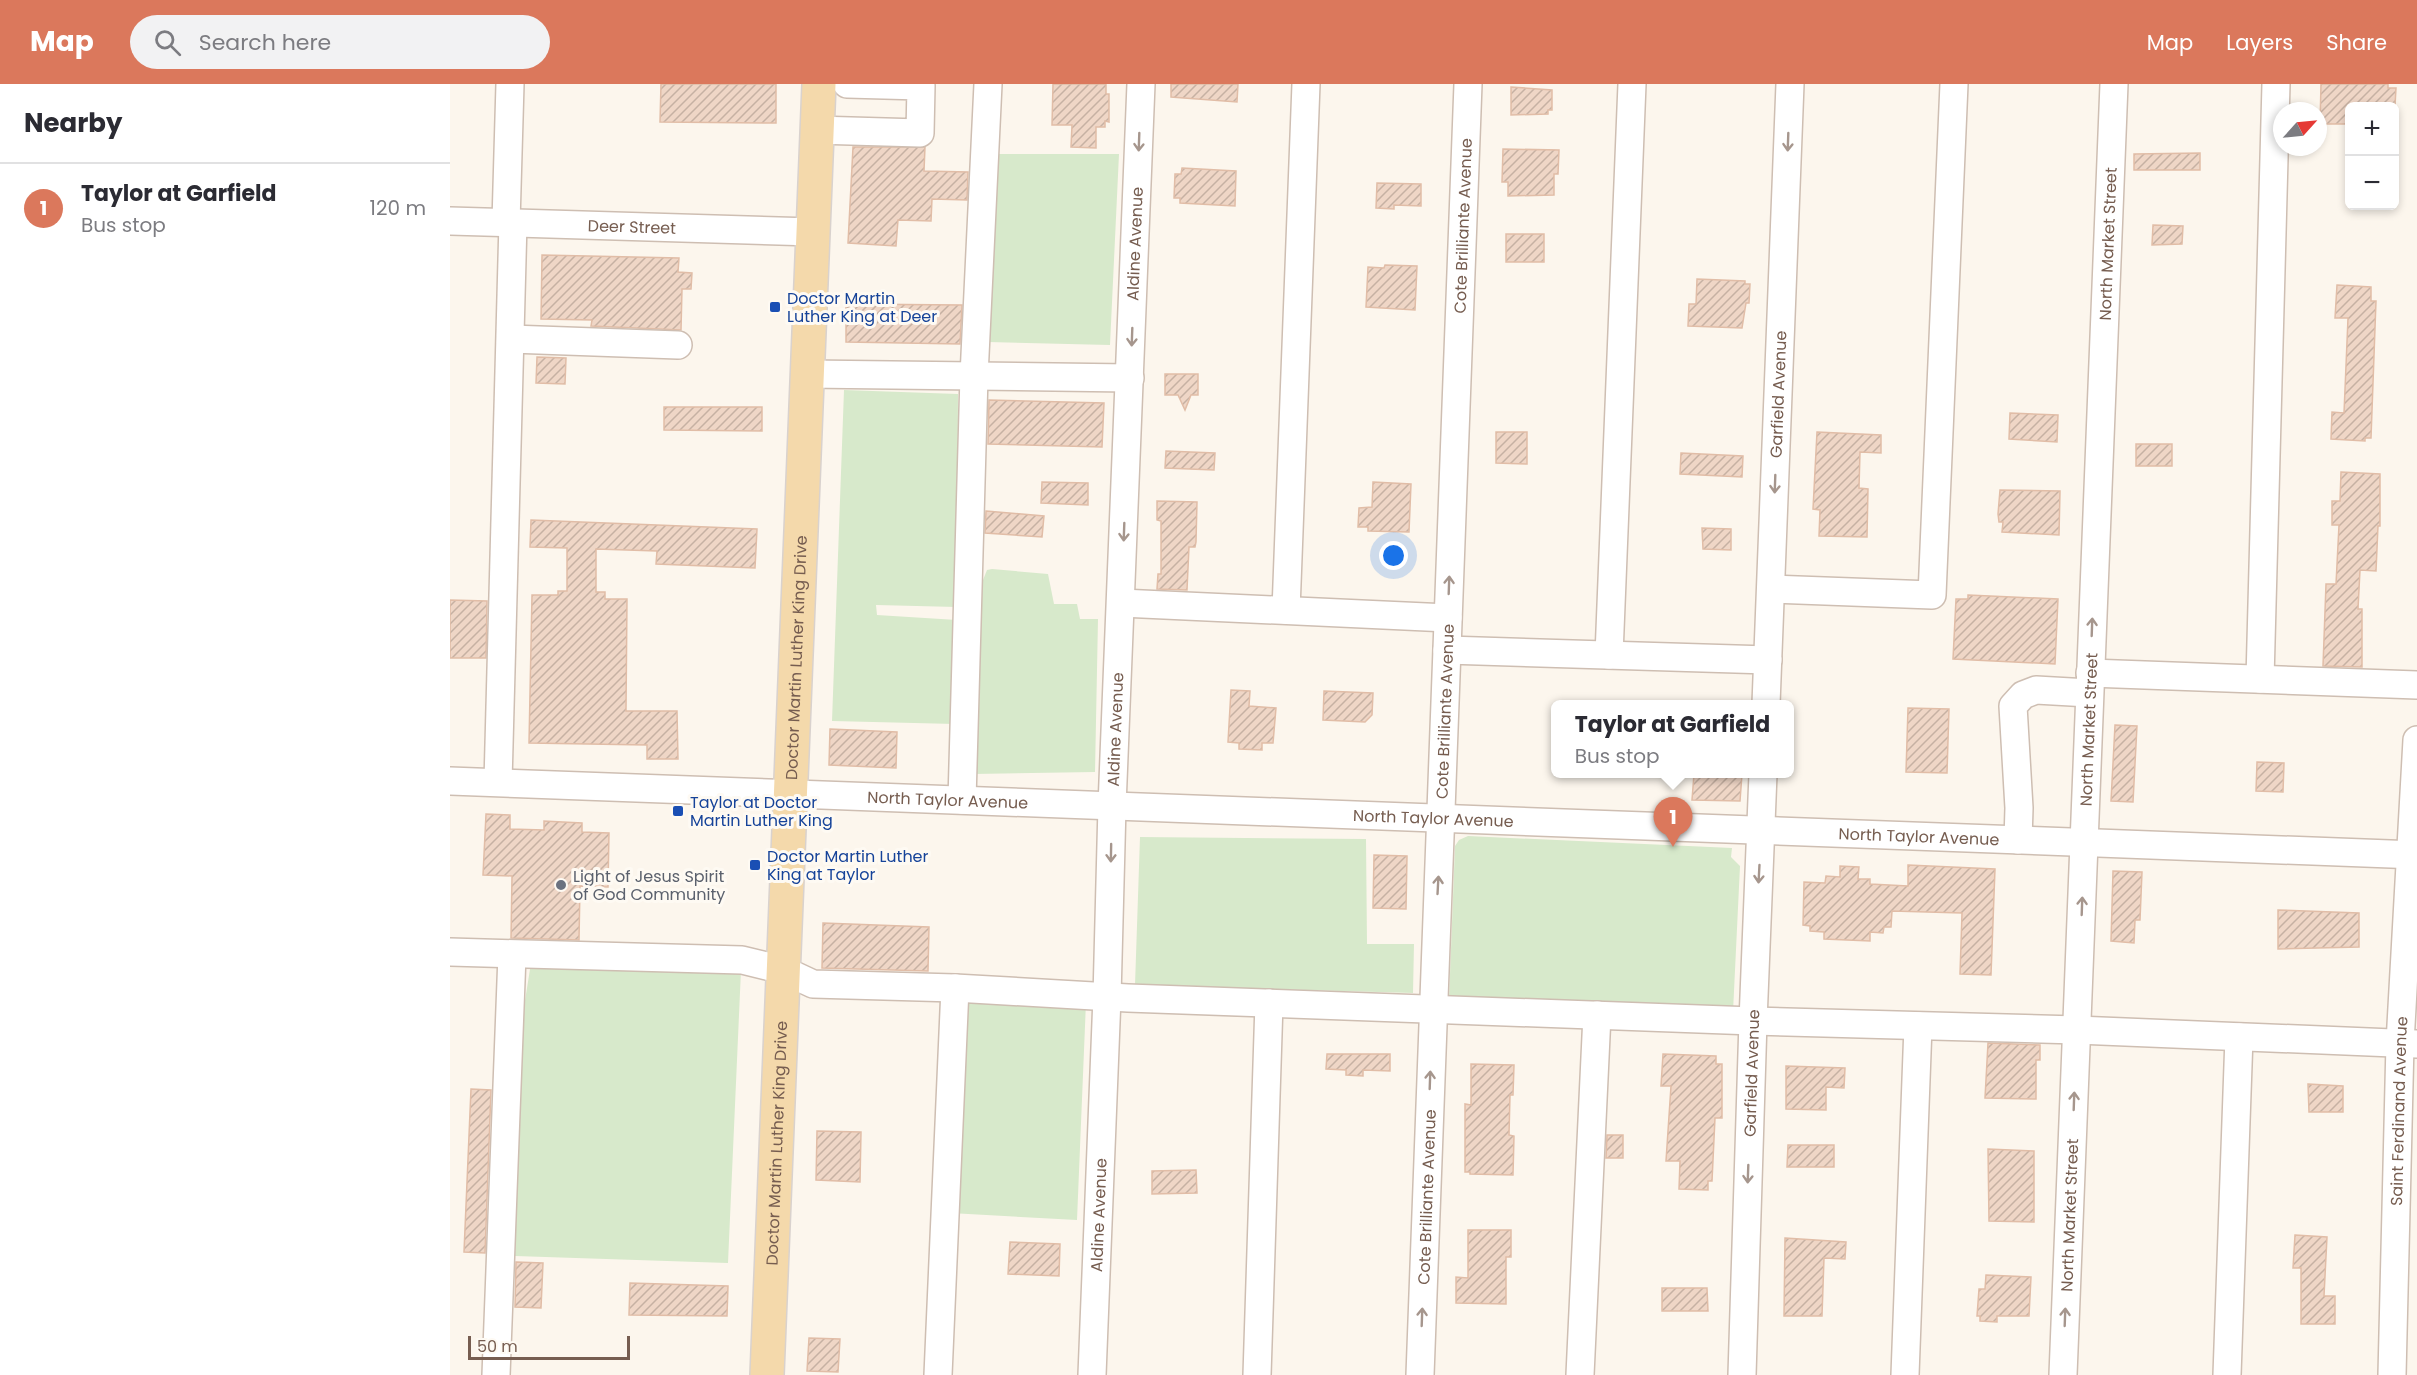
<!DOCTYPE html>
<html lang="en">
<head>
<meta charset="utf-8">
<style>
  body { margin:0; font-family:Poppins,sans-serif; background:#f2f2f3; color:#2b2b33 }
  .controls { position:absolute; right:18px; top:18px; display:grid; overflow:hidden; border-radius:9px; box-shadow:0 3px 9px #0003 }
  .controls button { width:54px; height:54px; display:grid; place-items:center; padding:0; border:0; border-bottom:2px solid #e1e1e2; background:#fff; color:#2b2b33; font:30px sans-serif }
  .compass { position:absolute; left:1823px; top:18px; width:54px; height:54px; border-radius:50%; background:#fff; box-shadow:0 3px 9px #0003; rotate:63deg }
  .scale { position:absolute; left:18px; bottom:15px; width:162px; box-sizing:border-box; padding-left:6px; border:3px solid #765d50; border-top:0; font-size:16px; line-height:21px; white-space:nowrap; color:#765d50; -webkit-text-stroke:4px #fefaf3; paint-order:stroke }
  .you { position:absolute; left:944px; top:472px; width:21px; height:21px; margin:-15px; border:4px solid #fff; border-radius:50%; background:#1a73e8; box-shadow:0 0 0 9px #1a73e833 }
  .badge { display:grid; place-items:center; width:39px; height:39px; border-radius:50%; background:#db785c; color:#fff; font-size:20px; font-weight:700 }
  .pin { position:absolute; translate:-50% -50px; filter:drop-shadow(0 2px 3px #0008) }
  .pin::after { content:''; position:absolute; top:32px; width:21px; height:18px; background:inherit; clip-path:polygon(0 0,100% 0,50% 100%) }
  .popup { position:absolute; left:1101px; top:616px; width:243px; height:78px; box-sizing:border-box; display:grid; place-content:center; border-radius:9px; background:#fff; filter:drop-shadow(0 2px 4px #0005); font-size:20px; white-space:nowrap; color:#7c7c81 }
  .popup b { font-size:22px; color:#2b2b33 }
  .popup::after { content:''; position:absolute; left:50%; top:100%; margin-left:-12px; border:12px solid transparent; border-top-color:#fff }
  .list { margin:0; padding:0; list-style:none }
  h2 { display:flex; justify-content:space-between; align-items:center; height:78px; margin:0; padding:0 24px; font-size:26px }
  h2 small { font-size:20px; font-weight:400; color:#7c7c81 }
  .list li { display:grid; grid-template-columns:39px 1fr auto; gap:18px; align-items:center; box-sizing:border-box; height:90px; padding:0 24px; border-top:2px solid #e1e1e2 }
  .list b { display:block; font-size:22px; white-space:nowrap }
  .list p { margin:0; font-size:20px; white-space:nowrap; color:#7c7c81 }
  .list em { font-size:20px; font-style:normal; color:#7c7c81 }
  .icon { flex:none; width:33px; height:33px; fill:none; stroke:currentColor; stroke-width:2; stroke-linecap:round; stroke-linejoin:round }
  .map { position:relative; flex:none; width:1967px; height:1291px; overflow:hidden }
  header { display:flex; align-items:center; gap:36px; box-sizing:border-box; height:84px; padding:0 30px; background:#db785c; color:#fff }
  header strong { font-size:28px }
  nav { display:flex; gap:33px; margin-inline-start:auto; font-size:21px }
  .search { width:420px; height:54px; background:#f2f2f3; display:flex; align-items:center; gap:15px; box-sizing:border-box; padding:0 21px; border-radius:33px; color:#7c7c81; font-size:22px }
  main { display:flex }
  aside { flex:1; background:#fff }
  .map>svg:first-child { display:block }
  .green { fill:#d7e9cb }
  .building { fill:url(#building-hatch); stroke:#e1bda7; stroke-width:1.5 }
  .lines { fill:none; stroke-linecap:round; stroke-linejoin:round }
  .minor-casing { stroke:#cebeb2; stroke-width:30 }
  .major-casing { stroke:#d9d2ce; stroke-width:36 }
  .minor { stroke:#fff; stroke-width:27 }
  .major { stroke:#f4d9ab; stroke-width:33 }
  .oneway { stroke:#a6968d }
  .transit-dot { fill:#1a4fb4; stroke:#fefaf3; stroke-width:2 }
  .worship-dot { fill:#6b7280; stroke:#fefaf3; stroke-width:2 }
  .labels { text-anchor:middle; stroke-width:6; stroke-linejoin:round; paint-order:stroke }
  .street-label { font-size:16px; fill:#765d50; stroke:#fefaf3 }
  .transit-label { font-size:16px; fill:#164399; stroke:#fefaf3; text-anchor:start }
  .worship-label { font-size:16px; fill:#5b616d; stroke:#fefaf3; text-anchor:start }
</style>
</head>
<body>
<header>
<strong>Map</strong>
<div class="search"><svg class="icon" aria-label="search" viewBox="0 0 24 24"><circle cx="10" cy="10" r="6"/><path d="M15 15l6 6"/></svg>Search here</div>
<nav><a>Map</a><a>Layers</a><a>Share</a></nav>
</header>
<main>
<aside>
<h2>Nearby<small></small></h2>
<ul class="list">
<li><span class="badge">1</span><div><b>Taylor at Garfield</b><p>Bus stop</p></div><em>120 m</em></li>
</ul>
</aside>
<div class="map">
<svg width="1967" height="1291" viewBox="0 0 1967 1291">
  <defs>
    <pattern id="building-hatch" width="6" height="6" patternUnits="userSpaceOnUse" patternTransform="scale(1.5)"><rect width="6" height="6" fill="#efd6c6"/><path d="M-1 1l2-2M0 6l6-6M5 7l2-2" fill="none" stroke="#c6b1a3"/></pattern>
  </defs>
  <rect width="100%" height="100%" fill="#fcf6ed"/>
  <!-- green -->
  <path class="green" d="M 543,70 L 669,70 L 660,261 L 538,258 Z
    M 394,306 L 508,310 L 507,523 L 426,521 L 427,531 L 507,536 L 505,640 L 382,637 Z
    M 542,485 L 598,490 L 604,520 L 627,520 L 630,535 L 648,535 L 645,688 L 523,690 L 530,497 L 533,496 L 537,486 Z
    M 1018,752 L 1282,764 L 1281,773 L 1290,782 L 1283,928 L 999,916 L 1005,762 L 1009,756 Z
    M 690,753 L 916,755 L 917,860 L 964,860 L 963,909 L 685,901 Z
    M 81,879 L 291,886 L 278,1179 L 65,1172 L 73,929 Z
    M 511,913 L 636,918 L 627,1136 L 500,1129 Z"/>
  <!-- building -->
  <path class="building" d="M 211,0 L 326,0 L 326,39 L 210,38 Z
    M 603,0 L 656,0 L 656,10 L 659,10 L 659,38 L 655,37 L 655,43 L 646,43 L 646,64 L 621,63 L 622,41 L 602,41 Z
    M 721,0 L 788,0 L 787,18 L 721,13 Z
    M 1871,0 L 1938,0 L 1938,4 L 1946,4 L 1945,22 L 1899,22 L 1899,40 L 1870,40 Z
    M 1061,3 L 1102,6 L 1102,26 L 1098,26 L 1098,30 L 1061,31 Z
    M 403,63 L 475,63 L 474,87 L 518,88 L 517,116 L 482,115 L 481,137 L 448,136 L 446,162 L 398,159 Z
    M 1053,65 L 1109,66 L 1108,90 L 1104,90 L 1104,111 L 1058,112 L 1058,98 L 1052,98 Z
    M 1750,69 L 1750,86 L 1684,86 L 1684,70 Z
    M 732,84 L 786,87 L 785,122 L 730,119 L 730,114 L 724,114 L 725,90 L 731,90 Z
    M 927,99 L 971,100 L 971,122 L 944,121 L 944,125 L 926,124 Z
    M 1703,141 L 1733,142 L 1732,160 L 1702,161 Z
    M 1056,150 L 1094,150 L 1094,178 L 1056,178 Z
    M 92,171 L 229,174 L 228,188 L 242,189 L 241,205 L 232,205 L 231,246 L 141,242 L 142,236 L 91,235 Z
    M 935,181 L 967,182 L 965,226 L 916,223 L 918,183 L 934,184 Z
    M 1247,195 L 1295,197 L 1295,200 L 1300,200 L 1299,219 L 1296,219 L 1292,244 L 1238,242 L 1239,220 L 1246,220 Z
    M 1887,201 L 1921,203 L 1921,217 L 1926,217 L 1921,354 L 1915,354 L 1915,357 L 1881,355 L 1882,328 L 1894,329 L 1898,234 L 1885,234 Z
    M 396,220 L 512,221 L 510,260 L 396,258 Z
    M 87,273 L 116,274 L 115,300 L 86,299 Z
    M 715,290 L 748,290 L 748,311 L 741,311 L 735,326 L 728,311 L 715,311 Z
    M 539,316 L 654,319 L 652,363 L 538,360 Z
    M 214,323 L 312,323 L 312,347 L 214,346 Z
    M 1560,329 L 1608,331 L 1607,358 L 1559,355 Z
    M 1046,348 L 1077,348 L 1077,380 L 1046,379 Z
    M 1367,348 L 1431,351 L 1431,369 L 1410,368 L 1409,404 L 1418,405 L 1417,453 L 1369,452 L 1370,426 L 1363,425 Z
    M 1686,360 L 1722,360 L 1722,382 L 1686,382 Z
    M 716,367 L 765,369 L 764,386 L 715,384 Z
    M 1231,369 L 1293,372 L 1292,393 L 1230,390 Z
    M 1891,388 L 1930,390 L 1930,442 L 1928,442 L 1926,487 L 1910,486 L 1908,525 L 1912,525 L 1912,583 L 1873,582 L 1876,500 L 1886,500 L 1889,441 L 1882,441 L 1882,417 L 1890,417 Z
    M 592,398 L 638,399 L 638,421 L 591,419 Z
    M 923,398 L 961,400 L 959,448 L 918,447 L 918,443 L 908,443 L 909,424 L 922,423 Z
    M 1550,406 L 1610,407 L 1609,451 L 1552,448 L 1553,438 L 1549,438 L 1548,430 Z
    M 707,417 L 747,418 L 746,458 L 745,463 L 739,463 L 737,506 L 707,505 L 708,490 L 711,490 L 711,437 L 707,436 Z
    M 536,427 L 594,432 L 592,453 L 535,449 Z
    M 81,436 L 307,445 L 305,484 L 206,480 L 207,467 L 146,465 L 146,508 L 155,508 L 155,515 L 177,515 L 176,627 L 227,627 L 228,675 L 197,675 L 197,661 L 79,659 L 82,511 L 108,511 L 108,507 L 117,507 L 117,464 L 80,463 Z
    M 1252,444 L 1281,445 L 1281,466 L 1253,465 Z
    M 1518,511 L 1608,515 L 1605,580 L 1503,575 L 1506,515 L 1518,515 Z
    M 0,516 L 37,517 L 36,574 L 0,574 Z
    M 781,606 L 800,607 L 799,622 L 826,624 L 823,659 L 812,659 L 812,666 L 789,665 L 789,659 L 778,658 Z
    M 874,607 L 923,609 L 922,631 L 915,638 L 873,636 Z
    M 1458,624 L 1499,625 L 1497,689 L 1456,688 Z
    M 1665,641 L 1687,642 L 1683,718 L 1661,717 Z
    M 380,645 L 447,648 L 446,684 L 379,681 Z
    M 1807,678 L 1834,679 L 1833,708 L 1806,707 Z
    M 1244,690 L 1292,690 L 1290,717 L 1242,716 Z
    M 36,730 L 60,731 L 60,745 L 94,746 L 94,737 L 132,739 L 132,748 L 159,749 L 158,803 L 130,802 L 129,856 L 61,854 L 62,792 L 33,791 Z
    M 924,771 L 957,772 L 956,825 L 923,824 Z
    M 1458,781 L 1545,785 L 1541,891 L 1510,890 L 1512,829 L 1442,827 L 1441,843 L 1434,843 L 1433,849 L 1420,848 L 1420,857 L 1374,855 L 1374,848 L 1360,847 L 1360,842 L 1353,841 L 1354,798 L 1375,799 L 1376,792 L 1390,793 L 1390,782 L 1409,783 L 1408,795 L 1420,795 L 1420,800 L 1458,802 Z
    M 1663,787 L 1692,788 L 1690,836 L 1685,836 L 1684,859 L 1661,857 Z
    M 1828,826 L 1909,829 L 1909,863 L 1828,865 Z
    M 373,839 L 479,843 L 478,887 L 372,884 Z
    M 1538,959 L 1590,961 L 1590,976 L 1586,976 L 1586,1015 L 1535,1014 Z
    M 877,970 L 940,970 L 940,987 L 913,986 L 913,992 L 896,991 L 896,986 L 876,985 Z
    M 1213,970 L 1266,972 L 1266,980 L 1272,980 L 1272,1034 L 1265,1034 L 1262,1097 L 1258,1097 L 1258,1106 L 1229,1105 L 1230,1077 L 1216,1077 L 1221,1002 L 1211,1002 Z
    M 1021,980 L 1064,981 L 1063,1011 L 1060,1011 L 1059,1051 L 1064,1052 L 1063,1091 L 1020,1090 L 1020,1088 L 1015,1088 L 1015,1020 L 1021,1021 Z
    M 1336,982 L 1395,984 L 1394,1004 L 1376,1003 L 1376,1026 L 1336,1025 Z
    M 1858,1000 L 1893,1002 L 1893,1028 L 1859,1028 Z
    M 21,1005 L 41,1006 L 35,1169 L 14,1168 Z
    M 367,1047 L 411,1048 L 410,1098 L 366,1096 Z
    M 1157,1051 L 1173,1051 L 1173,1074 L 1156,1074 Z
    M 1338,1061 L 1384,1061 L 1384,1083 L 1337,1083 Z
    M 1538,1065 L 1584,1067 L 1584,1138 L 1539,1137 Z
    M 746,1086 L 747,1109 L 702,1110 L 702,1087 Z
    M 1018,1146 L 1061,1146 L 1061,1173 L 1056,1173 L 1056,1220 L 1006,1219 L 1006,1193 L 1018,1194 Z
    M 1845,1151 L 1877,1153 L 1874,1212 L 1885,1212 L 1885,1240 L 1851,1240 L 1851,1184 L 1843,1184 Z
    M 1335,1154 L 1396,1158 L 1395,1175 L 1374,1174 L 1372,1232 L 1334,1232 Z
    M 560,1158 L 610,1160 L 609,1192 L 558,1190 Z
    M 66,1178 L 93,1179 L 91,1224 L 65,1223 Z
    M 1536,1191 L 1581,1193 L 1579,1232 L 1547,1232 L 1547,1238 L 1530,1237 L 1530,1232 L 1527,1232 L 1529,1205 L 1535,1205 Z
    M 180,1199 L 278,1202 L 277,1232 L 179,1231 Z
    M 1212,1204 L 1257,1204 L 1258,1227 L 1212,1227 Z
    M 359,1254 L 390,1255 L 388,1288 L 357,1287 Z"/>
  <g class="lines">
    <!-- minor casing -->
    <g class="minor-casing">
      <g id="minor">
        <path d="M 366,46 L 470,49 L 471,2 L 397,0"/>
        <path id="s1" d="M 0,137 L 363,148"/>
        <path d="M 56,138 L 60,0"/>
        <path d="M 61,255 L 228,261"/>
        <path d="M 357,290 L 680,294"/>
        <path d="M 1321,505 L 1482,511 L 1504,0"/>
        <path d="M 671,519 L 998,534"/>
        <path d="M 836,526 L 856,0"/>
        <path d="M 997,566 L 1318,576"/>
        <path d="M 1159,571 L 1182,0"/>
        <path d="M 1640,589 L 1967,601"/>
        <path d="M 1810,595 L 1826,0"/>
        <path id="s2" d="M 1316,620 L 1340,0"/>
        <path id="s3" d="M 0,697 L 1967,771"/>
        <path d="M 48,698 L 63,138"/>
        <path d="M 512,716 L 524,292 L 538,0"/>
        <path d="M 1568,756 L 1569,724 L 1563,622 L 1573,611 L 1586,606 L 1639,609"/>
        <path d="M 0,868 L 292,876 L 333,886 L 363,900 L 505,904 L 678,914 L 1303,937 L 1627,946 L 1967,960"/>
        <path d="M 46,1291 L 62,871"/>
        <path d="M 488,1291 L 505,904"/>
        <path id="s4" d="M 642,1291 L 657,913 L 662,722 L 691,0"/>
        <path d="M 807,1291 L 819,919"/>
        <path id="s5" d="M 970,1291 L 1018,0"/>
        <path d="M 1130,1291 L 1147,931"/>
        <path id="s6" d="M 1292,1291 L 1303,937 L 1313,690"/>
        <path d="M 1455,1291 L 1468,942"/>
        <path id="s7" d="M 1613,1291 L 1664,0"/>
        <path d="M 1777,1291 L 1789,953"/>
        <path id="s8" d="M 1942,1291 L 1950,959 L 1967,656"/>
      </g>
    </g>
    <!-- major casing -->
    <g class="major-casing">
      <g id="major">
        <path id="s9" d="M 317,1291 L 369,0"/>
      </g>
    </g>
    <!-- minor -->
    <use href="#minor" class="minor"/>
    <!-- major -->
    <use href="#major" class="major"/>
  </g>
  <!-- one-way arrows -->
  <defs><path id="oneway-shaft" d="M-6 0H5M1.5-3L5.5 0L1.5 3" fill="none" stroke-width="1.6" stroke-linecap="round" stroke-linejoin="round" transform="scale(1.5)"/></defs>
  <g class="oneway">
    <use href="#oneway-shaft" transform="translate(689 58) rotate(92)"/>
    <use href="#oneway-shaft" transform="translate(1338 58) rotate(92)"/>
    <use href="#oneway-shaft" transform="translate(682 253) rotate(92)"/>
    <use href="#oneway-shaft" transform="translate(1325 400) rotate(92)"/>
    <use href="#oneway-shaft" transform="translate(674 448) rotate(92)"/>
    <use href="#oneway-shaft" transform="translate(999 501) rotate(-88)"/>
    <use href="#oneway-shaft" transform="translate(1642 543) rotate(-88)"/>
    <use href="#oneway-shaft" transform="translate(661 769) rotate(91)"/>
    <use href="#oneway-shaft" transform="translate(1309 790) rotate(93)"/>
    <use href="#oneway-shaft" transform="translate(988 801) rotate(-87)"/>
    <use href="#oneway-shaft" transform="translate(1632 822) rotate(-88)"/>
    <use href="#oneway-shaft" transform="translate(980 996) rotate(-88)"/>
    <use href="#oneway-shaft" transform="translate(1624 1017) rotate(-88)"/>
    <use href="#oneway-shaft" transform="translate(1298 1090) rotate(92)"/>
    <use href="#oneway-shaft" transform="translate(972 1233) rotate(-88)"/>
    <use href="#oneway-shaft" transform="translate(1615 1233) rotate(-88)"/>
  </g>
  <!-- markers -->
  <g class="transit-dot">
    <rect x="319" y="217" width="12" height="12" rx="3"/>
    <rect x="222" y="721" width="12" height="12" rx="3"/>
    <rect x="299" y="775" width="12" height="12" rx="3"/>
  </g>
  <circle class="worship-dot" cx="111" cy="801" r="6"/>
  <g class="labels">
    <!-- street labels -->
    <g class="street-label">
      <text dy="6" stroke="none"><textPath href="#s1" startOffset="182">Deer Street</textPath></text>
      <text dy="6" stroke="none"><textPath href="#s5" startOffset="1150">Cote Brilliante Avenue</textPath></text>
      <text dy="6" stroke="none"><textPath href="#s4" startOffset="1132">Aldine Avenue</textPath></text>
      <text dy="6" stroke="none"><textPath href="#s7" startOffset="1132">North Market Street</textPath></text>
      <text dy="6" stroke="none"><textPath href="#s2" startOffset="310">Garfield Avenue</textPath></text>
      <text dy="6" stroke="none"><textPath href="#s9" startOffset="718">Doctor Martin Luther King Drive</textPath></text>
      <text dy="6" stroke="none"><textPath href="#s5" startOffset="664">Cote Brilliante Avenue</textPath></text>
      <text dy="6" stroke="none"><textPath href="#s4" startOffset="646">Aldine Avenue</textPath></text>
      <text dy="6" stroke="none"><textPath href="#s7" startOffset="646">North Market Street</textPath></text>
      <text dy="6" stroke="none"><textPath href="#s3" startOffset="498">North Taylor Avenue</textPath></text>
      <text dy="6" stroke="none"><textPath href="#s3" startOffset="984">North Taylor Avenue</textPath></text>
      <text dy="6" stroke="none"><textPath href="#s3" startOffset="1470">North Taylor Avenue</textPath></text>
      <text dy="6" stroke="none"><textPath href="#s6" startOffset="302">Garfield Avenue</textPath></text>
      <text dy="6" stroke="none"><textPath href="#s8" startOffset="264">Saint Ferdinand Avenue</textPath></text>
      <text dy="6" stroke="none"><textPath href="#s9" startOffset="232">Doctor Martin Luther King Drive</textPath></text>
      <text dy="6" stroke="none"><textPath href="#s5" startOffset="178">Cote Brilliante Avenue</textPath></text>
      <text dy="6" stroke="none"><textPath href="#s4" startOffset="160">Aldine Avenue</textPath></text>
      <text dy="6" stroke="none"><textPath href="#s7" startOffset="160">North Market Street</textPath></text>
    </g>
    <!-- transit labels -->
    <g class="transit-label">
      <text x="337" y="220">Doctor Martin<tspan x="337" dy="18">Luther King at Deer</tspan></text>
      <text x="240" y="724">Taylor at Doctor<tspan x="240" dy="18">Martin Luther King</tspan></text>
      <text x="317" y="778">Doctor Martin Luther<tspan x="317" dy="18">King at Taylor</tspan></text>
    </g>
    <!-- worship labels -->
    <g class="worship-label">
      <text x="123" y="798">Light of Jesus Spirit<tspan x="123" dy="18">of God Community</tspan></text>
    </g>
  </g>
</svg>
<div class="controls">
<button>+</button>
<button>−</button>
</div>
<svg class="compass" viewBox="-18 -18 36 36"><path d="M0-13l5 13h-10z" fill="#e53935"/><path d="M0 13l5-13h-10z" fill="#7c7c81"/></svg>
<div class="scale">50 m</div>
<div class="you"></div>
<div class="pin badge" style="left:1223px;top:763px">1</div>
<div class="popup"><b>Taylor at Garfield</b>Bus stop</div>
</div>
</main>
</body>
</html>
